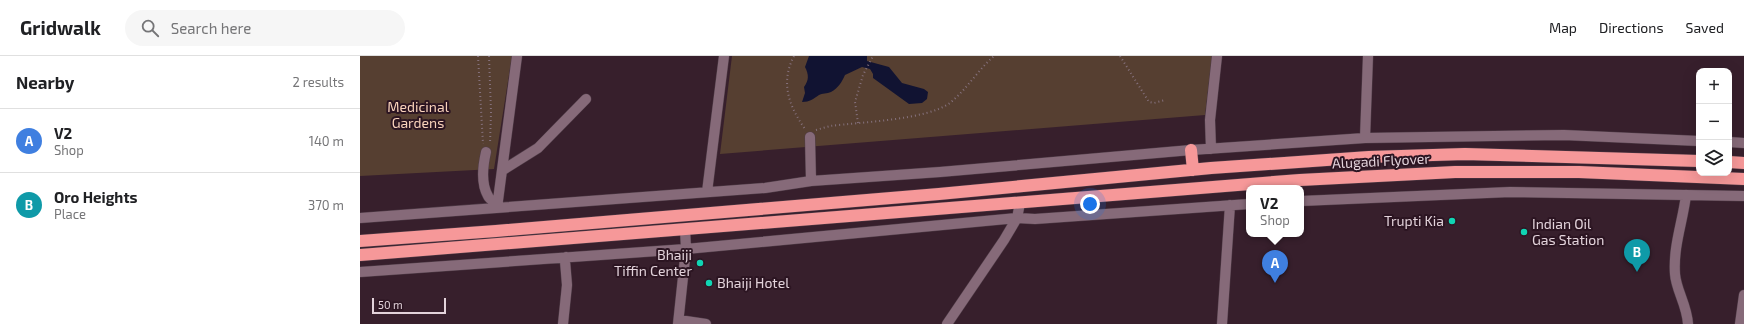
<!DOCTYPE html>
<html lang="en">
<head>
<meta charset="utf-8">
<style>
  body { margin:0; font-family:"Exo 2",sans-serif; background:#f6f6f6; color:#202124 }
  .controls { position:absolute; right:12px; top:12px; display:grid; overflow:hidden; border-radius:8px; box-shadow:0 4px 16px #0002 }
  .controls button { width:36px; height:36px; display:grid; place-items:center; padding:0; border:0; border-bottom:1px solid #e0e0e0; background:#fff; color:#202124; font:20px sans-serif }
  .scale { position:absolute; left:12px; bottom:10px; width:74px; box-sizing:border-box; padding-left:4px; border:2px solid #e3d3db; border-top:0; font-size:11px; line-height:14px; white-space:nowrap; color:#e3d3db; -webkit-text-stroke:3px #2c1522; paint-order:stroke }
  .you { position:absolute; left:730px; top:148px; width:14px; height:14px; margin:-10px; border:3px solid #fff; border-radius:50%; background:#1a73e8; box-shadow:0 0 0 6px #1a73e833 }
  .badge { display:grid; place-items:center; width:26px; height:26px; border-radius:50%; background:#197265; color:#fff; font-size:13px; font-weight:700 }
  .pin { position:absolute; translate:-50% -33px; filter:drop-shadow(0 1px 2px #0008) }
  .pin::after { content:''; position:absolute; top:21px; width:14px; height:12px; background:inherit; clip-path:polygon(0 0,100% 0,50% 100%) }
  .popup { position:absolute; left:886px; top:129px; width:58px; height:52px; box-sizing:border-box; display:grid; place-content:center; border-radius:8px; background:#fff; filter:drop-shadow(0 1px 3px #0005); font-size:13px; white-space:nowrap; color:#757577 }
  .popup b { font-size:15px; color:#202124 }
  .popup::after { content:''; position:absolute; left:50%; top:100%; margin-left:-8px; border:8px solid transparent; border-top-color:#fff }
  .list { margin:0; padding:0; list-style:none }
  h2 { display:flex; justify-content:space-between; align-items:center; height:52px; margin:0; padding:0 16px; font-size:17px }
  h2 small { font-size:13px; font-weight:400; color:#757577 }
  .list li { display:grid; grid-template-columns:26px 1fr auto; gap:12px; align-items:center; box-sizing:border-box; height:64px; padding:0 16px; border-top:1px solid #e0e0e0 }
  .list b { display:block; font-size:15px; white-space:nowrap }
  .list p { margin:0; font-size:13px; white-space:nowrap; color:#757577 }
  .list em { font-size:13px; font-style:normal; color:#757577 }
  .icon { flex:none; width:22px; height:22px; fill:none; stroke:currentColor; stroke-width:2; stroke-linecap:round; stroke-linejoin:round }
  .map { position:relative; flex:none; width:1384px; height:268px; overflow:hidden }
  header { display:flex; align-items:center; gap:24px; box-sizing:border-box; height:56px; padding:0 20px; background:#fff; border-bottom:1px solid #e0e0e0 }
  header strong { font-size:19px }
  nav { display:flex; gap:22px; margin-inline-start:auto; font-size:14px }
  .search { width:280px; height:36px; background:#f6f6f6; display:flex; align-items:center; gap:10px; box-sizing:border-box; padding:0 14px; border-radius:22px; color:#757577; font-size:15px }
  main { display:flex }
  aside { flex:1; background:#fff }
  .map>svg:first-child { display:block }
  .green { fill:#563f31 }
  .water { fill:#111332 }
  .lines { fill:none; stroke-linecap:round; stroke-linejoin:round }
  .minor-casing { stroke:#503d48; stroke-width:11 }
  .highway-casing { stroke:#503d48; stroke-width:13 }
  .path { stroke:#85717c; stroke-width:2; stroke-dasharray:1 3; stroke-linecap:butt }
  .minor { stroke:#866a79; stroke-width:10 }
  .highway { stroke:#f69899; stroke-width:12 }
  .poi-dot { fill:#10d5b4; stroke:#2c1522; stroke-width:1.5 }
  .labels { text-anchor:middle; stroke-width:4; stroke-linejoin:round; paint-order:stroke }
  .park-label { font-size:14px; fill:#fad3bb; stroke:#2c1522 }
  .street-label { font-size:14px; fill:#e3d3db; stroke:#2c1522 }
  .poi-label { font-size:14px; fill:#e3d3db; stroke:#2c1522; text-anchor:end }
</style>
</head>
<body>
<header>
<strong>Gridwalk</strong>
<div class="search"><svg class="icon" aria-label="search" viewBox="0 0 24 24"><circle cx="10" cy="10" r="6"/><path d="M15 15l6 6"/></svg>Search here</div>
<nav><a>Map</a><a>Directions</a><a>Saved</a></nav>
</header>
<main>
<aside>
<h2>Nearby<small>2 results</small></h2>
<ul class="list">
<li><span class="badge" style="background:#3f7fe0">A</span><div><b>V2</b><p>Shop</p></div><em>140 m</em></li>
<li><span class="badge" style="background:#0f9aa8">B</span><div><b>Oro Heights</b><p>Place</p></div><em>370 m</em></li>
</ul>
</aside>
<div class="map">
<svg width="1384" height="268" viewBox="0 0 1384 268">
  <rect width="100%" height="100%" fill="#371f2c"/>
  <!-- green -->
  <path class="green" d="M 0,0 L 152,0 L 134,113 L 0,120 Z
    M 372,0 L 852,0 L 845,59 L 360,98 Z"/>
  <!-- water -->
  <path class="water" d="M 449,0 L 507,0 L 507,5 L 529,11 L 542,27 L 564,33 L 568,36 L 567,43 L 562,47 L 549,48 L 513,22 L 513,18 L 510,13 L 502,11 L 485,19 C 482,26 478,32 471,36 C 467,38 462,37 459,39 C 453,43 450,46 442,46 L 445,37 L 444,31 C 449,24 449,19 445,11 Z"/>
  <g class="lines">
    <!-- minor casing -->
    <g class="minor-casing">
      <path id="minor" d="M 450,81 L 451,125
        M 1005,82 L 1008,0
        M 1369,86 L 1384,87
        M 851,93 L 850,64 L 857,0
        M 126,96 C 123,109 121,128 128,140 C 129,143 134,146 137,148
        M 143,114 L 178,92 L 226,43
        M 347,136 L 364,0
        M 1326,139 C 1323,165 1313,190 1315,218 C 1316,234 1327,249 1328,268
        M 941,145 L 1150,136 L 1384,140
        M 137,152 L 157,0
        M 0,162 L 405,132 L 451,125 L 580,116 L 831,94 L 1005,82 L 1204,79 L 1339,85
        M 0,216 L 326,193 L 657,162 L 675,163 L 889,148
        M 319,264 L 346,268
        M 203,268 L 207,229 L 205,205 L 206,201
        M 318,268 L 326,193 L 325,173
        M 587,268 L 644,184 L 657,162 L 660,147
        M 862,268 L 870,149
        M 1380,268 L 1384,239"/>
    </g>
    <!-- highway casing -->
    <g class="highway-casing">
      <path id="highway" d="M 831,94 L 833,114
        M 1369,106 L 1384,107
        M 0,185 L 136,175 L 579,138 L 851,112 L 1009,101 L 1105,98 L 1339,105
        M 0,199 L 940,124 L 1095,116 L 1219,116 L 1384,123"/>
    </g>
    <!-- path -->
    <path class="path" d="M 118,0 L 123,88
      M 129,0 L 131,56 L 130,88
      M 434,0 C 420,27 429,50 445,73
      M 760,0 L 789,46 L 794,47 L 805,44
      M 498,67 L 495,46 L 503,19 L 513,0
      M 456,74 L 470,70 C 501,66 566,64 590,47 C 607,33 618,14 634,0"/>
    <!-- minor -->
    <use href="#minor" class="minor"/>
    <!-- highway -->
    <use href="#highway" class="highway"/>
  </g>
  <!-- markers -->
  <g class="poi-dot">
    <circle cx="1092" cy="165" r="4"/>
    <circle cx="1164" cy="176" r="4"/>
    <circle cx="340" cy="207" r="4"/>
    <circle cx="349" cy="227" r="4"/>
  </g>
  <g class="labels">
    <!-- park labels -->
    <g class="park-label">
      <text x="58" y="56">Medicinal<tspan x="58" dy="16">Gardens</tspan></text>
    </g>
    <!-- street labels -->
    <g class="street-label">
      <text transform="translate(1021 105) rotate(-3)" y="5">Alugadi Flyover</text>
    </g>
    <!-- poi labels -->
    <g class="poi-label">
      <text x="1084" y="170">Trupti Kia</text>
      <text x="1172" y="173" text-anchor="start">Indian Oil<tspan x="1172" dy="16">Gas Station</tspan></text>
      <text x="332" y="204">Bhaiji<tspan x="332" dy="16">Tiffin Center</tspan></text>
      <text x="357" y="232" text-anchor="start">Bhaiji Hotel</text>
    </g>
  </g>
</svg>
<div class="controls">
<button>+</button>
<button>−</button>
<button><svg class="icon" aria-label="layers" viewBox="0 0 24 24"><path d="M12 4l9 5-9 5-9-5zM3 14l9 5 9-5"/></svg></button>
</div>
<div class="scale">50 m</div>
<div class="you"></div>
<div class="pin badge" style="left:915px;top:227px;background:#3f7fe0">A</div>
<div class="popup"><b>V2</b>Shop</div>
<div class="pin badge" style="left:1277px;top:216px;background:#0f9aa8">B</div>
</div>
</main>
</body>
</html>
